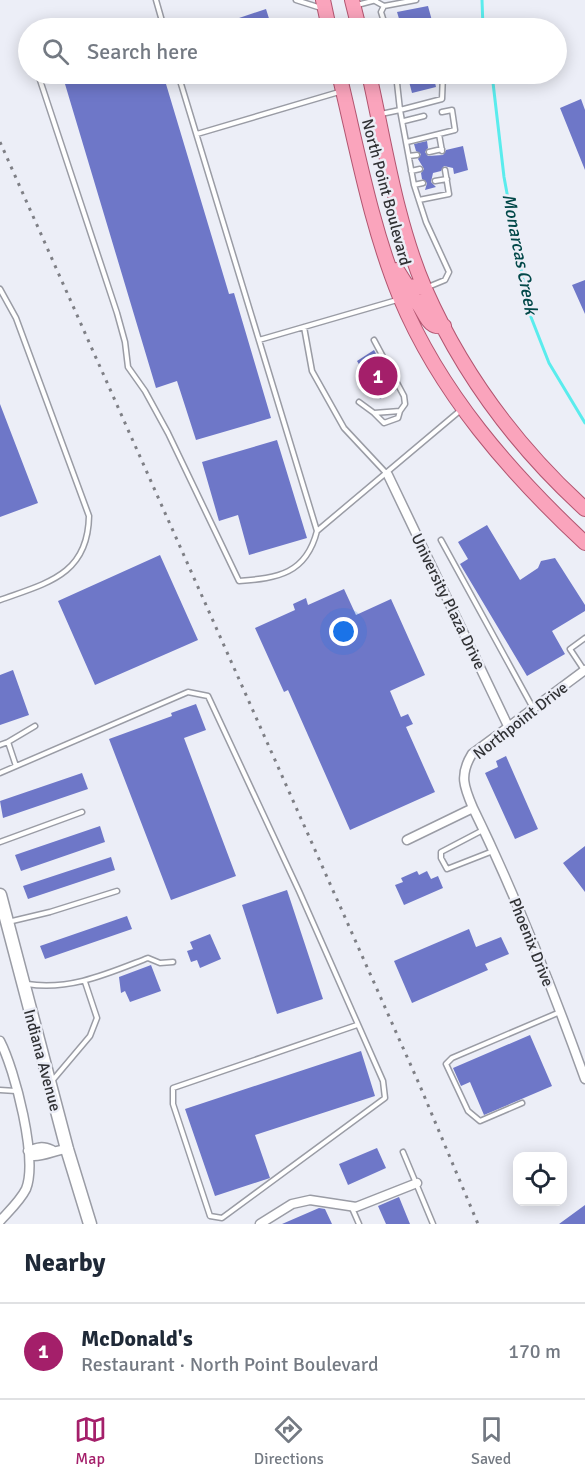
<!DOCTYPE html>
<html lang="en">
<head>
<meta charset="utf-8">
<style>
  body { margin:0; font-family:Signika,sans-serif; background:#f6f6f7; color:#1f2937 }
  .controls { position:absolute; right:18px; bottom:18px; display:grid; overflow:hidden; border-radius:12px; box-shadow:0 3px 15px #0003 }
  .controls button { width:54px; height:54px; display:grid; place-items:center; padding:0; border:0; border-bottom:2px solid #e0e1e3; background:#fff; color:#1f2937; font:30px sans-serif }
  .you { position:absolute; left:344px; top:632px; width:21px; height:21px; margin:-15px; border:4px solid #fff; border-radius:50%; background:#1a73e8; box-shadow:0 0 0 9px #1a73e833 }
  .badge { display:grid; place-items:center; width:39px; height:39px; border-radius:50%; background:#a41f6a; color:#fff; font-size:20px; font-weight:700 }
  .pin { position:absolute; translate:-50% -50%; border:3px solid #fff; box-shadow:0 2px 6px #0006 }
  .list { margin:0; padding:0; list-style:none }
  h2 { display:flex; justify-content:space-between; align-items:center; height:78px; margin:0; padding:0 24px; font-size:26px }
  h2 small { font-size:20px; font-weight:400; color:#747a83 }
  .list li { display:grid; grid-template-columns:39px 1fr auto; gap:18px; align-items:center; box-sizing:border-box; height:96px; padding:0 24px; border-top:2px solid #e0e1e3 }
  .list b { display:block; font-size:22px; white-space:nowrap }
  .list p { margin:0; font-size:20px; white-space:nowrap; color:#747a83 }
  .list em { font-size:20px; font-style:normal; color:#747a83 }
  .icon { flex:none; width:33px; height:33px; fill:none; stroke:currentColor; stroke-width:2; stroke-linecap:round; stroke-linejoin:round }
  .map { position:relative; flex:none; width:585px; height:1224px; overflow:hidden }
  .search { position:absolute; background:#fff; box-shadow:0 3px 15px #0003; left:18px; right:18px; top:18px; height:66px; display:flex; align-items:center; gap:15px; box-sizing:border-box; padding:0 21px; border-radius:33px; color:#747a83; font-size:22px }
  .sheet { height:174px; background:#fff }
  nav { display:flex; justify-content:space-around; align-items:center; box-sizing:border-box; height:84px; border-top:2px solid #e0e1e3; background:#fff; font-size:16px; color:#747a83 }
  nav a { display:grid; justify-items:center; gap:3px }
  nav .on { color:#a41f6a }
  .map>svg:first-child { display:block }
  .lines { fill:none; stroke-linecap:round; stroke-linejoin:round }
  .stream { stroke:#5aeced; stroke-width:3 }
  .building { fill:#6e77c8 }
  .lane-casing { stroke:#9a9ca5; stroke-width:7 }
  .street-casing { stroke:#9a9ca5; stroke-width:11 }
  .secondary-casing { stroke:#9a9ca5; stroke-width:15 }
  .primary-casing { stroke:#b25570; stroke-width:16 }
  .lane { stroke:#fff; stroke-width:4 }
  .street { stroke:#fff; stroke-width:8 }
  .secondary { stroke:#fff; stroke-width:12 }
  .primary { stroke:#faa4bc; stroke-width:14 }
  .rail { stroke:#7e7f85; stroke-width:3; stroke-dasharray:3 6; stroke-linecap:butt }
  .labels { text-anchor:middle; stroke-width:5; stroke-linejoin:round; paint-order:stroke }
  .street-label { font-size:16px; fill:#313235; stroke:#eceef7 }
  .water-label { font-size:18px; font-style:italic; fill:#024849; stroke:#eceef7 }
</style>
</head>
<body>
<div class="map">
<svg width="585" height="1224" viewBox="0 0 585 1224">
  <rect width="100%" height="100%" fill="#eceef7"/>
  <g class="lines">
    <!-- stream -->
    <path class="stream" d="M 482,0 L 483,28
      M 492,74 L 504,177 L 529,312 L 549,363 L 585,423"/>
  </g>
  <!-- building -->
  <path class="building" d="M 428,6 L 434,28 L 390,28 L 389,24 L 400,22 L 397,12 Z
    M 266,9 L 272,28 L 242,28 L 239,18 Z
    M 62,74 L 163,74 L 229,294 L 234,293 L 271,418 L 196,440 L 177,381 L 156,388 Z
    M 407,74 L 433,74 L 436,87 L 412,93 Z
    M 581,99 L 585,110 L 585,170 L 560,108 Z
    M 427,141 L 428,148 L 425,152 L 428,156 L 443,155 L 446,150 L 463,146 L 468,170 L 454,174 L 453,168 L 444,166 L 441,171 L 433,173 L 431,182 L 436,187 L 425,190 L 427,183 L 422,179 L 421,173 L 424,169 L 418,159 L 421,154 L 416,151 L 414,144 Z
    M 585,280 L 585,314 L 572,285 Z
    M 374,350 L 396,390 L 380,399 L 357,361 Z
    M 0,404 L 38,503 L 0,517 Z
    M 277,440 L 307,538 L 249,555 L 238,515 L 219,521 L 202,462 Z
    M 487,525 L 520,580 L 538,568 L 541,561 L 555,558 L 585,605 L 585,611 L 552,631 L 565,654 L 527,676 L 460,564 L 468,559 L 458,542 Z
    M 160,555 L 198,640 L 95,685 L 58,601 Z
    M 344,589 L 356,615 L 391,599 L 425,675 L 390,691 L 401,717 L 408,714 L 413,724 L 406,727 L 435,792 L 350,830 L 288,690 L 284,692 L 255,628 L 295,610 L 293,604 L 306,598 L 308,605 Z
    M 13,670 L 29,715 L 0,725 L 0,675 Z
    M 196,704 L 206,730 L 184,738 L 236,876 L 171,900 L 109,739 L 172,716 L 171,713 Z
    M 506,756 L 538,829 L 515,839 L 485,773 L 498,767 L 496,761 Z
    M 82,773 L 88,789 L 3,818 L 0,801 Z
    M 100,826 L 105,842 L 21,871 L 15,855 Z
    M 585,846 L 585,892 L 563,863 Z
    M 111,857 L 115,870 L 28,899 L 23,886 Z
    M 417,871 L 419,875 L 427,871 L 431,879 L 438,876 L 443,888 L 404,905 L 395,885 L 403,882 L 401,878 Z
    M 287,890 L 323,999 L 277,1014 L 242,905 Z
    M 127,916 L 132,929 L 45,959 L 40,946 Z
    M 469,929 L 476,947 L 501,937 L 509,954 L 485,964 L 488,970 L 412,1003 L 394,961 Z
    M 210,934 L 221,959 L 200,968 L 197,960 L 191,962 L 187,951 L 193,949 L 190,942 Z
    M 151,965 L 161,991 L 130,1002 L 125,991 L 121,993 L 119,977 Z
    M 530,1035 L 552,1086 L 484,1115 L 470,1082 L 461,1086 L 453,1068 Z
    M 361,1051 L 375,1096 L 255,1135 L 270,1178 L 215,1196 L 185,1109 Z
    M 377,1148 L 386,1168 L 348,1185 L 339,1164 Z
    M 399,1197 L 410,1224 L 386,1224 L 378,1206 Z
    M 585,1205 L 585,1224 L 559,1224 Z
    M 319,1208 L 325,1209 L 332,1224 L 282,1224 Z"/>
  <g class="lines">
    <!-- lane casing -->
    <g class="lane-casing">
      <path id="lane" d="M 156,0 L 164,28
        M 296,0 L 321,8
        M 375,1 L 384,6 L 416,0
        M 357,5 L 376,0
        M 384,6 L 381,12 L 386,28
        M 140,28 L 162,21
        M 38,74 L 117,313 L 125,342 L 128,367 L 145,391 L 168,433 L 239,581 C 278,578 306,574 317,531
        M 178,74 L 317,531 L 462,409
        M 396,74 L 400,110 L 442,99 L 443,74
        M 381,114 L 400,110 L 414,185 L 426,222 L 449,272 L 445,280 L 428,287
        M 404,121 L 424,116
        M 197,134 L 339,92
        M 439,134 L 442,151
        M 407,142 L 455,130 L 452,110 L 442,112
        M 429,152 L 442,149
        M 409,156 L 417,155
        M 411,171 L 420,169
        M 435,181 L 447,179
        M 414,185 L 423,183
        M 419,200 L 449,194 L 445,170
        M 0,289 L 16,318 L 89,516 C 88,575 47,583 0,600
        M 304,327 L 312,371 L 335,412 L 344,428 L 387,474
        M 259,340 L 397,300
        M 359,402 L 374,413 L 400,411 L 405,404 L 404,396 L 374,340
        M 374,413 L 384,423 L 398,418 L 400,411
        M 441,540 L 533,708
        M 584,670 L 570,649 L 585,638
        M 8,742 L 35,726
        M 0,745 L 8,742 L 16,766
        M 0,773 L 188,692 L 208,696 L 299,891 L 383,1081 L 385,1098 L 222,1218 L 210,1216 L 173,1104 L 173,1088 L 357,1025
        M 483,830 L 441,852 L 441,858 L 447,869 L 493,851
        M 0,842 L 82,812
        M 8,922 L 50,912 L 117,891
        M 27,984 C 70,991 109,973 148,958 L 160,963 L 173,962
        M 52,1081 L 90,1036 L 97,1018 L 85,982
        M 0,1090 L 16,1091
        M 522,1103 L 480,1121 L 468,1111 L 446,1064 L 452,1058 L 560,1012
        M 403,1152 L 433,1224
        M 352,1208 L 359,1224"/>
    </g>
    <!-- street casing -->
    <g class="street-casing">
      <path id="street" d="M 388,475 L 509,728
        M 473,808 C 516,896 552,987 585,1079
        M 407,840 L 473,808 C 464,787 459,775 472,754 L 585,670
        M 0,1041 C 15,1070 38,1159 26,1189 C 20,1201 9,1211 0,1221
        M 28,1151 C 38,1148 41,1145 52,1150
        M 31,1151 L 34,1156 C 46,1156 55,1150 67,1149
        M 260,1224 L 292,1204 L 310,1200 L 356,1207 L 417,1183"/>
    </g>
    <!-- secondary casing -->
    <g class="secondary-casing">
      <path id="secondary" d="M 0,895 L 67,1149 L 90,1224"/>
    </g>
    <!-- primary casing -->
    <g class="primary-casing">
      <path id="primary" d="M 323,0 L 329,28
        M 352,0 L 359,28
        M 339,74 C 357,148 371,226 400,297 C 440,393 510,473 585,543
        M 369,74 C 385,145 396,222 425,289 C 462,373 517,447 585,509
        M 397,270 L 407,286 L 425,288
        M 401,299 L 415,300 C 426,311 426,329 444,326"/>
    </g>
    <!-- lane -->
    <use href="#lane" class="lane"/>
    <!-- street -->
    <use href="#street" class="street"/>
    <!-- secondary -->
    <use href="#secondary" class="secondary"/>
    <!-- primary -->
    <use href="#primary" class="primary"/>
    <!-- rail -->
    <path class="rail" d="M 0,142 L 420,1086 L 478,1224"/>
  </g>
  <g class="labels">
    <!-- street labels -->
    <g class="street-label">
      <text transform="translate(387 192) rotate(75)" y="6">North Point Boulevard</text>
      <text transform="translate(449 601) rotate(64)" y="6">University Plaza Drive</text>
      <text transform="translate(520 720) rotate(-38)" y="6">Northpoint Drive</text>
      <text transform="translate(532 942) rotate(68)" y="6">Phoenix Drive</text>
      <text transform="translate(43 1060) rotate(75)" y="6">Indiana Avenue</text>
    </g>
    <!-- water labels -->
    <g class="water-label">
      <text transform="translate(520 254) rotate(79)" y="6">Monarcas Creek</text>
    </g>
  </g>
</svg>
<div class="controls">
<button><svg class="icon" aria-label="locate" viewBox="0 0 24 24"><circle cx="12" cy="12" r="6"/><path d="M12 2v4M12 18v4M2 12h4M18 12h4"/></svg></button>
</div>
<div class="you"></div>
<div class="pin badge" style="left:378px;top:376px">1</div>
<div class="search"><svg class="icon" aria-label="search" viewBox="0 0 24 24"><circle cx="10" cy="10" r="6"/><path d="M15 15l6 6"/></svg>Search here</div>
</div>
<section class="sheet">
<h2>Nearby<small></small></h2>
<ul class="list">
<li><span class="badge">1</span><div><b>McDonald's</b><p>Restaurant · North Point Boulevard</p></div><em>170 m</em></li>
</ul>
</section>
<nav>
<a class="on"><svg class="icon" aria-label="map" viewBox="0 0 24 24"><path d="M3 6l6-2 6 2 6-2v14l-6 2-6-2-6 2zM9 4v14M15 6v14"/></svg>Map</a>
<a><svg class="icon" aria-label="directions" viewBox="0 0 24 24"><path d="M12 3l9 9-9 9-9-9zM9 14v-3h6M13 9l2 2-2 2"/></svg>Directions</a>
<a><svg class="icon" aria-label="saved" viewBox="0 0 24 24"><path d="M7 4h10v16l-5-4-5 4z"/></svg>Saved</a>
</nav>
</body>
</html>
